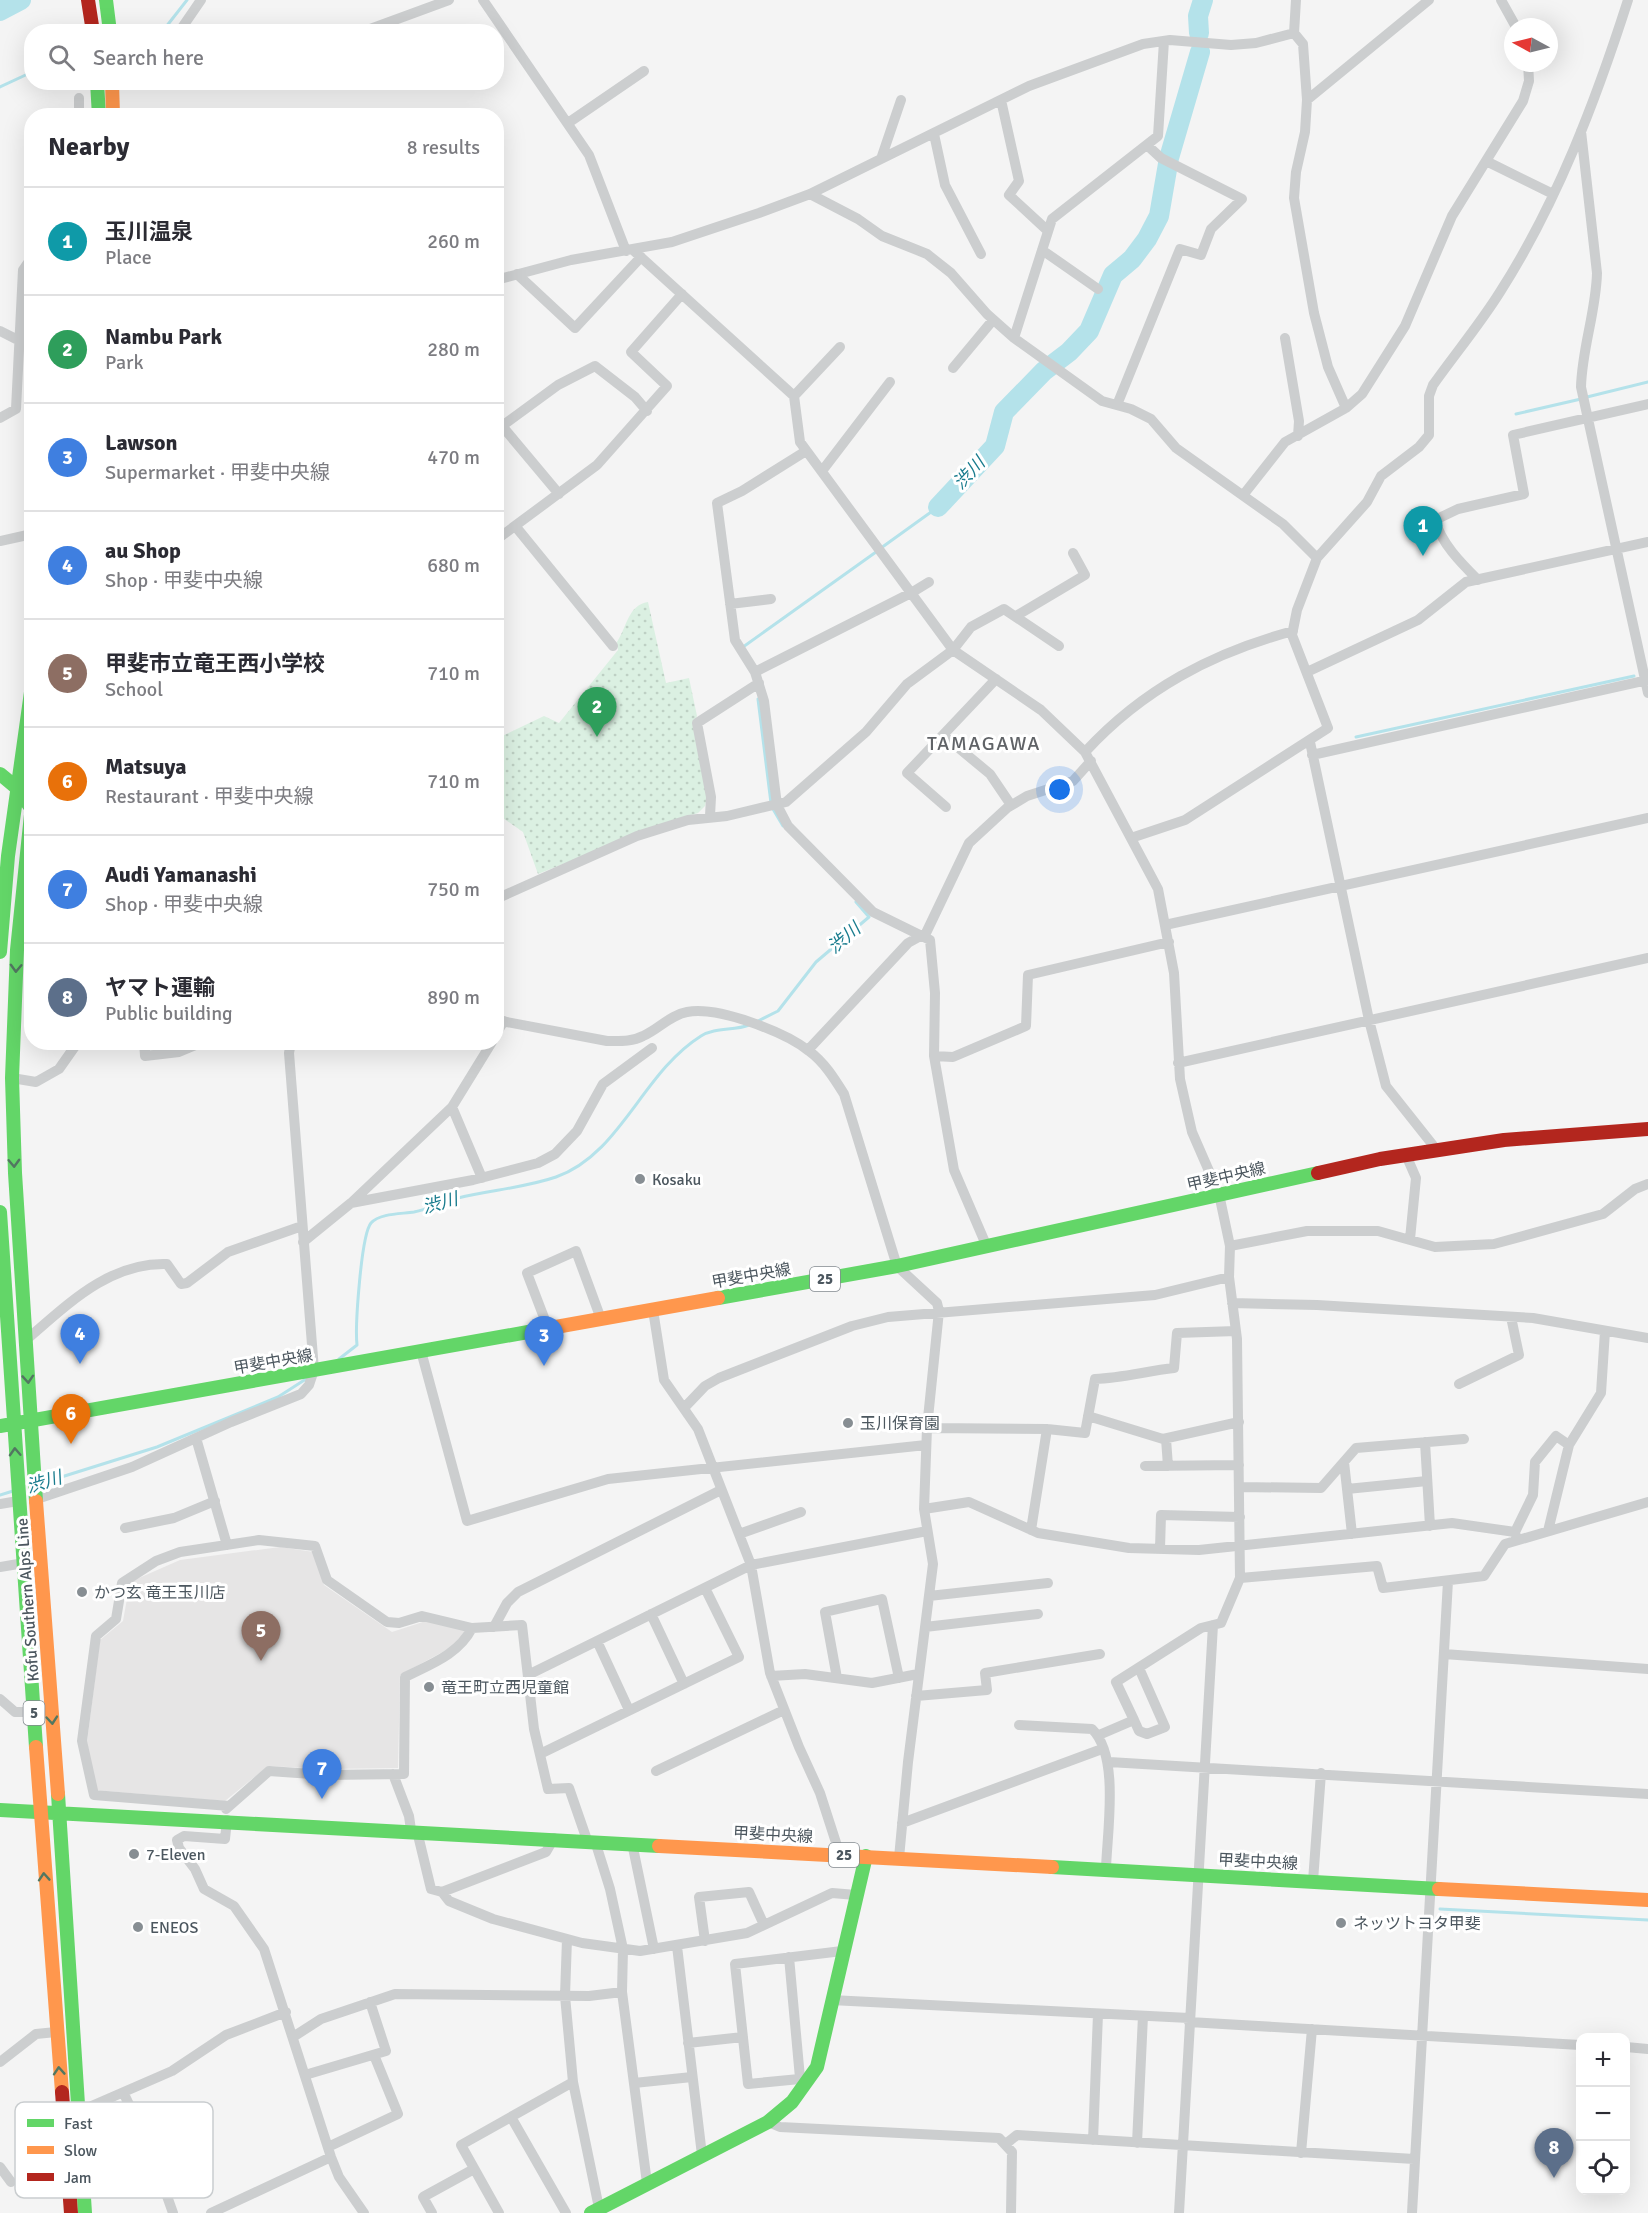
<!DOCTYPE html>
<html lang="en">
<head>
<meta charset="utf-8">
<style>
  body { margin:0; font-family:Signika,"Noto Sans JP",sans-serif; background:#f2f2f3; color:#2b2b33 }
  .controls { position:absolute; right:18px; bottom:18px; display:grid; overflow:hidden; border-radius:12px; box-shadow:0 6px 24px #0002 }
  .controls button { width:54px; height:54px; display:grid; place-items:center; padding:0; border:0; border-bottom:2px solid #e1e1e2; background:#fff; color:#2b2b33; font:30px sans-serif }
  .compass { position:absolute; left:1504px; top:18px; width:54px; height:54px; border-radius:50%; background:#fff; box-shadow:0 6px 24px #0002; rotate:277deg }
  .you { position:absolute; left:1060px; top:790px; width:21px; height:21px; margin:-15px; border:4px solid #fff; border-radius:50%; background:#1a73e8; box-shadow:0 0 0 9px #1a73e833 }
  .badge { display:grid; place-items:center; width:39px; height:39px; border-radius:50%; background:#1a73e8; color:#fff; font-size:20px; font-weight:700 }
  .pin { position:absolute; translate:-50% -50px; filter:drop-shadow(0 2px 3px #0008) }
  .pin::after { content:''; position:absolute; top:32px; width:21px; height:18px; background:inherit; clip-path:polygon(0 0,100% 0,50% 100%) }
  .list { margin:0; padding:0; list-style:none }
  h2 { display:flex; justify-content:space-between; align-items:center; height:78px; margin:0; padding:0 24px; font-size:26px }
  h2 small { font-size:20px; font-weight:400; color:#7c7c81 }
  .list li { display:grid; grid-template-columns:39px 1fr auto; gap:18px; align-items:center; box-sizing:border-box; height:108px; padding:0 24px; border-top:2px solid #e1e1e2 }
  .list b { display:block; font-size:22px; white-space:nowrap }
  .list p { margin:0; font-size:20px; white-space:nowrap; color:#7c7c81 }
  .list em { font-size:20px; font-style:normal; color:#7c7c81 }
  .icon { flex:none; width:33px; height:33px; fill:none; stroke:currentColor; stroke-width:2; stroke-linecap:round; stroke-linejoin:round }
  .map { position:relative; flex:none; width:1648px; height:2213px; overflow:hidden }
  .search { position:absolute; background:#fff; box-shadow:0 6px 24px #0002; left:24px; top:24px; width:480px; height:66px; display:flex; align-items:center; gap:15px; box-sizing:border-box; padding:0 21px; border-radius:24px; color:#7c7c81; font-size:22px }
  .panel { position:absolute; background:#fff; box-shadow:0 6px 24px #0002; left:24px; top:108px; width:480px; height:942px; border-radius:24px }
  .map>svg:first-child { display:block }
  .education { fill:#e6e5e5 }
  .park { fill:url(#park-dots) }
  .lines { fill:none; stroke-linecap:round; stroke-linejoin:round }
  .stream { stroke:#b4e2ea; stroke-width:3 }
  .river { stroke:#b4e2ea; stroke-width:20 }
  .street { stroke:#cccecf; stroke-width:10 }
  .fast { stroke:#63d668; stroke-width:14 }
  .slow { stroke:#ff974d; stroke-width:14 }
  .jam { stroke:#b3261e; stroke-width:14 }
  .oneway { stroke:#527761 }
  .poi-dot { fill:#878e93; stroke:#fff; stroke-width:2 }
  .labels { text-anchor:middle; stroke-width:6; stroke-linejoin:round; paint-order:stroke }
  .shield { fill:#fff; stroke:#82898f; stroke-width:1.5 }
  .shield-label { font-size:15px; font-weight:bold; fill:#4c575f }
  .street-label { font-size:16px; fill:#4c575f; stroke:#fff }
  .poi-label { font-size:16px; fill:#4c575f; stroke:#fff; text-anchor:start }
  .water-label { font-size:18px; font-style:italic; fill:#197c8e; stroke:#fff }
  .quarter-label { font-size:20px; letter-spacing:1.5px; fill:#606367; stroke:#fff }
  .key { fill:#fff; stroke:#c9cdcf; stroke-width:1.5 }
  .key-label { font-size:16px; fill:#4c575f }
</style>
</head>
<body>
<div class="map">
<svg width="1648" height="2213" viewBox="0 0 1648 2213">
  <defs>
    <pattern id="park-dots" width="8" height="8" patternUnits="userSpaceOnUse" patternTransform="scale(1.5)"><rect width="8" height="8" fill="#dbf0e2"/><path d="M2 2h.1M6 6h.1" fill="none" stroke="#bed0c4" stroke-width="1.8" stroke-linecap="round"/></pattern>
  </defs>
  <rect width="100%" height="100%" fill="#f4f4f4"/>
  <!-- education -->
  <path class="education" d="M 280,1547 L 314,1552 L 324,1585 L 392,1632 L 429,1620 L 467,1631 L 450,1648 L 400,1675 L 398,1768 L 326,1769 L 268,1766 L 225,1801 L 95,1790 L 87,1742 L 100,1640 L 123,1621 L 130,1582 L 180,1560 Z"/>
  <!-- park -->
  <path class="park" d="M 648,602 L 666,683 L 689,678 L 697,716 L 693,724 L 707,797 L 705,806 L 698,813 L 660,825 L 538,874 L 523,832 L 497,814 L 496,739 L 544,716 L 559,723 L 618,650 L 617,642 C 627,627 628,605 648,602 Z"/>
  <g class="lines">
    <!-- stream -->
    <path class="stream" d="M 162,32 L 187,0
      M 0,87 L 32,72
      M 1587,397 L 1648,382
      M 1516,414 L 1581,399
      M 881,548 L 938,507
      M 743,647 L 876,552
      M 758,699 L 771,803
      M 1356,737 L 1634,676
      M 773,809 L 783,826
      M 758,1021 L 778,1011 L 816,962 L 869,917 L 856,902
      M 339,1359 L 357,1345 C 355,1327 361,1235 371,1223 C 380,1213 402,1214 414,1212 C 429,1209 443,1202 458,1198 C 490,1190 524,1188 556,1177 C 621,1154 642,1073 701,1036 C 715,1027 734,1031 749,1025
      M 39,1484 L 157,1447 L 278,1397 L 306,1379
      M 0,1495 L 13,1491
      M 1440,1909 L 1648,1920"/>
    <!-- river -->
    <path class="river" d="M 0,11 L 21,0
      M 1199,33 L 1198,16 L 1203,0
      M 938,507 L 995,446 L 1004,412 L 1044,371 L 1069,352 L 1089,331 L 1113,275 L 1132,259 L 1147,239 L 1159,216 L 1169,158 L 1200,52"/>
    <!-- street -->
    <path class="street" d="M 483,0 L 589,155 L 626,251
      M 1296,0 L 1294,33 L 1303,44 L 1307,100 L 1305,132 L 1296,172 L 1294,198 L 1314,313 L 1328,367 L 1346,408
      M 1501,0 L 1516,27
      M 179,32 L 201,0
      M 362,32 L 449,0
      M 79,98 L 79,116
      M 1001,100 L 1019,181 L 1009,195 L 1048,231
      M 1307,100 L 1429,0
      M 568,123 L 644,71
      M 1581,131 L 1597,273 C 1596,312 1582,348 1581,387 L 1648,693
      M 934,134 L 945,185 L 981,254
      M 882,156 L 901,100
      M 1486,161 L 1553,194
      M 810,194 L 858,219 L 882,236 L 927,254 L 951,273 L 987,314 L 1014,338 L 1102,401 L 1131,409 L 1151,419 L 1176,448 L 1283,524 L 1317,558
      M 633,250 L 794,396 L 800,442 L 953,650 L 1041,710 L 1085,752 L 1158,889 L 1174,973 L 1180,1079 L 1192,1132 L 1219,1194 L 1230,1246 L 1229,1277 L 1237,1339 L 1240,1578 L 1221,1623 L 1201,1628 L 1116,1682 L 1134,1720 L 1099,1735
      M 1042,250 L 1098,289
      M 517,274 L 575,328 L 641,257
      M 496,280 L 571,260 L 672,242 L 759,213 L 810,194 L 1029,86 L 1143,44 L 1170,40 L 1231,45 L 1256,43 L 1294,33
      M 0,331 L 20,341 L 32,337
      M 1014,338 L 1052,219 L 1158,136 L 1164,41
      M 1285,338 L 1299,421 L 1298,436
      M 953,368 L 993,320
      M 794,396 L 840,347
      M 1117,405 L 1180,249 L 1201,255 L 1211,229 L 1242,199 L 1161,158 L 1148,146
      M 0,418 L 16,409 L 23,270 L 32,257
      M 806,451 L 742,491 L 717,503 L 735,640 L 755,672 L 764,701 L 777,805 L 788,826 L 873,912 L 930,940 L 935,993 L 934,1056 L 954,1170 L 987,1247
      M 822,471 L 890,382
      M 559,494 L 502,426 L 558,385 L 595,366 L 635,397 L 647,411
      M 1244,494 L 1285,442 L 1346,408 L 1362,394 L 1405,326 L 1452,216 L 1523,101 L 1529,81 L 1528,63
      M 516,527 L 613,646
      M 496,540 L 597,465 L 667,386 L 631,352 L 682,294
      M 0,541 L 32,534
      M 1478,580 C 1461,563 1441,543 1435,520 L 1458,509 L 1524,494 L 1513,435 L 1648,404
      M 730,604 L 771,599
      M 1016,616 L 1085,575 L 1073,553
      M 755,672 L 911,593 L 929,582
      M 1307,672 L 1418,620 L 1466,582 L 1648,542
      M 943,735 L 990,774 L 1011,805
      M 1310,742 L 1369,1020 L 1386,1086 L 1436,1149
      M 1085,752 C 1143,689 1212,653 1293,631
      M 1312,755 L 1648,680
      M 946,807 L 907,773 L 996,679
      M 710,816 L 711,797 L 697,723 L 759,683
      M 1131,838 L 1185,820 L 1328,728 L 1292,635 L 1297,610 L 1317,558 L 1367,502 L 1381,476 L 1419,447 L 1429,435 L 1429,396 L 1433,385 C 1455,354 1480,324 1500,292 C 1557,203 1596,100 1628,0
      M 496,899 L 637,836 L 688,820 L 727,816 L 786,802 L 866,732 L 907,684 L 953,650 L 971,627 L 1004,609 L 1059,646
      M 1165,925 L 1648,818
      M 496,1020 L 607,1041 C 619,1041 632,1042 643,1036 C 659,1029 670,1015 687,1012 C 718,1006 785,1032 809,1051 C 824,1062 834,1078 844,1094 L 897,1266 L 937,1303 L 939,1311 L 927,1428 L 924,1509 L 933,1564 L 908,1762 L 899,1858
      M 496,1034 L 504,1021
      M 144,1042 L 145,1056 L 179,1052 L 203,1042
      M 808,1050 L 908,943 L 926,933 L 969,843 L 1007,808 L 1027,796 L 1073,781 L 1091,761
      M 934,1056 L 953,1057 L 1026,1026 L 1028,975 L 1169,942
      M 1178,1063 L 1648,958
      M 12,1078 L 36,1082 L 59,1069 L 78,1042
      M 452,1107 L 482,1178
      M 1406,1155 L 1416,1178 L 1410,1239
      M 351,1203 L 452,1107 L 492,1042
      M 303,1242 L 351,1203 L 473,1180 L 538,1163 L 555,1154 L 577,1131 L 603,1084 L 652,1048
      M 1230,1246 L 1307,1231 L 1378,1231 L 1435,1247 L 1494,1244 L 1603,1214 L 1635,1189 L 1648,1184
      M 1232,1303 L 1317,1305 L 1533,1318 L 1648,1338
      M 653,1310 L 664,1380 L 698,1429 L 751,1565 L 770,1673 L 799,1747 L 820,1793 L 840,1855
      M 548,1328 L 527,1273 L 576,1251 L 601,1319
      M 26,1340 C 67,1305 109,1262 167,1264 L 181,1284 L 187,1283 L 228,1252 L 302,1226
      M 421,1351 L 467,1521 L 608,1479 L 926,1445
      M 1459,1384 L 1519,1355 L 1511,1317
      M 684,1408 L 705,1386 L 719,1378 L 852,1326 L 888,1317 L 1155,1295 L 1229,1277
      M 1088,1416 L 1163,1439 L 1239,1422
      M 927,1428 L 1047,1429 L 1085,1433 L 1095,1379 C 1122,1378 1147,1371 1174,1368 L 1177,1333 L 1236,1331
      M 196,1438 L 227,1545
      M 1166,1439 L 1168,1466
      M 1425,1442 L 1430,1526
      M 1344,1462 L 1352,1534
      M 1145,1466 L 1239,1465
      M 1240,1487 L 1321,1488 L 1356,1448 L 1464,1439
      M 1347,1489 L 1427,1481
      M 37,1499 L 132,1467 L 231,1422 L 301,1394 L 309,1385 L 314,1370 L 289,1053 L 291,1042
      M 0,1504 L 18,1501
      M 924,1509 L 969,1502 L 1038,1533 L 1129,1548 L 1199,1550 L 1452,1523 L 1515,1532
      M 125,1528 L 174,1518 L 215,1501
      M 1031,1530 L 1047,1429
      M 1548,1531 L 1569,1445
      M 739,1534 L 801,1512
      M 1516,1537 L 1515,1532 L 1533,1495 L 1535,1462 L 1556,1436 L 1569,1445 L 1601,1393 L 1605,1331
      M 1160,1549 L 1161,1515 L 1240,1517
      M 0,1567 L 24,1563
      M 1240,1578 L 1377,1566 L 1383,1588 L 1484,1576 L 1505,1544 L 1648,1502
      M 929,1596 L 1048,1583
      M 651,1614 L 684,1684
      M 494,1627 L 507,1603 L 518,1592 L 721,1490
      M 925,1627 L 1038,1614
      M 597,1641 L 629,1710
      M 1444,1654 L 1648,1669
      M 528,1675 L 751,1565 L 927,1531
      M 771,1676 L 805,1674 L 872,1683 L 918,1674
      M 837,1678 L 825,1612 L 882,1599 L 899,1678
      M 916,1696 L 987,1690 L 985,1673 L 1100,1654
      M 0,1699 L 15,1712 L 34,1712
      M 1134,1720 L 1139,1731 L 1147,1734 L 1165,1727 L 1139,1668
      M 1019,1725 L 1092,1729 C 1120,1756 1107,1832 1106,1869
      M 540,1754 L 739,1657 L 705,1588
      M 1109,1762 L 1648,1794
      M 656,1771 L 784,1710
      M 393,1774 L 409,1816 L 411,1830
      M 229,1806 L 94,1795 L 82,1741 L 96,1636 L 116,1619 L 122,1583 L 156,1561 L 180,1552 L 259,1540 L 315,1546 L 327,1580 L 387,1622 L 399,1623 L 422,1616 L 472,1628 L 522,1625 L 534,1729 L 548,1789 L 569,1788 L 587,1840
      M 226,1809 L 269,1771 L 326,1775 L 404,1774 L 405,1677 C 431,1664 459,1654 472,1628
      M 227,1820 L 225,1839 L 184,1836 L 177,1840 L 179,1848 L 195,1869 L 204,1889 L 234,1906 L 264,1949 L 331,2157 L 339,2177 L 364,2213
      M 902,1823 L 1102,1749
      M 417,1831 L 431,1889 L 442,1892 L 546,1852 L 554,1838
      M 595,1841 L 610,1889 L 623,1949 L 622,1992 L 647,2183
      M 632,1843 L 654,1949
      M 1313,1881 L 1321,1773
      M 442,1892 L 449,1901 L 493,1919 L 582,1943 L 640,1951 L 747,1933 L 832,1893 L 856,1895
      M 567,1939 L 565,1996 L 573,2082 L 599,2208
      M 705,1941 L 699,1897 L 749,1892 L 764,1925
      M 677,1946 L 702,2155
      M 789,1957 L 800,2078
      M 831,2000 L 1189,2018
      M 1189,2022 L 1580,2045
      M 293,2037 L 321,2019 L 395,1994 L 589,1996 L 622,1992
      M 688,2043 L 743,2037
      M 1626,2047 L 1648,2049
      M 0,2062 L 36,2034 L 56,2032
      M 305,2075 L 386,2051 L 370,2002
      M 810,2078 L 748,2084 L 735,1964 L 842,1951
      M 634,2083 L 692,2077
      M 124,2094 L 151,2151 L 173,2213
      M 80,2111 L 172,2071 L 226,2035 L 286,2012
      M 511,2117 L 566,2213
      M 768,2122 L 780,2127 L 999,2138 L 1012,2152 L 1011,2213
      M 1093,2140 L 1098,2014
      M 1007,2143 L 1017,2135 L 1414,2159
      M 1137,2143 L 1143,2016
      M 328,2147 L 398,2114 L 374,2055
      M 1301,2153 L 1312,2029
      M 0,2167 L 11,2182
      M 211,2213 L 331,2157
      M 432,2213 L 423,2197 L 474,2169
      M 499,2213 L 461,2145 L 573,2082
      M 1179,2213 L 1213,1625
      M 1412,2213 L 1448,1581"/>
    <!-- fast -->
    <path class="fast" d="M 106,0 L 110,32
      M 97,82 L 99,116
      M 0,774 L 17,788 L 31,808
      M 32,805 L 17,950 L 12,1078 L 15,1173 L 36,1501
      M 0,952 L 8,856 L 32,685
      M 0,1212 L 36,1747
      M 718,1298 L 897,1266 L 1318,1173
      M 0,1426 L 539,1330
      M 58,1794 L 85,2213
      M 0,1810 L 659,1846
      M 1052,1867 L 1439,1889
      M 591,2213 L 768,2122 L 792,2102 L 817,2067 L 866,1856"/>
    <!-- slow -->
    <path class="slow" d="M 112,82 L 113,116
      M 539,1330 L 718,1298
      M 36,1501 L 58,1794
      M 36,1747 L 62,2092
      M 659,1846 L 1052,1867
      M 1439,1889 L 1648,1900"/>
    <!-- jam -->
    <path class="jam" d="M 88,0 L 93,32
      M 1318,1173 L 1380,1159 L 1504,1140 L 1648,1129
      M 62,2092 L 71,2213"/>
  </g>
  <!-- one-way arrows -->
  <defs><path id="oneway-chevron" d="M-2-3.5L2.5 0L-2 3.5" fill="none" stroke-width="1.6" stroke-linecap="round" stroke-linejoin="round" transform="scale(1.5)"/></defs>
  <g class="oneway">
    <use href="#oneway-chevron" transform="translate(16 968) rotate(92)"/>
    <use href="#oneway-chevron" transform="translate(14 1163) rotate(88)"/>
    <use href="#oneway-chevron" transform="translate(28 1379) rotate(86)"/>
    <use href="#oneway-chevron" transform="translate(15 1452) rotate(-93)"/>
    <use href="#oneway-chevron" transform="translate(52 1720) rotate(85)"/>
    <use href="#oneway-chevron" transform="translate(44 1877) rotate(-94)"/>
    <use href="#oneway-chevron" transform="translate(59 2071) rotate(-94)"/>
  </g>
  <!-- markers -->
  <g class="poi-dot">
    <circle cx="640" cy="1179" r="6"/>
    <circle cx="848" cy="1423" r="6"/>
    <circle cx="82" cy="1592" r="6"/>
    <circle cx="429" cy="1687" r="6"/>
    <circle cx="134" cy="1854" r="6"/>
    <circle cx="1341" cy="1923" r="6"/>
    <circle cx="138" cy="1927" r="6"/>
  </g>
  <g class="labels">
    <!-- shield labels -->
    <g class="shield">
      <rect x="810" y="1267" width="30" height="24" rx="4.5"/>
      <rect x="23.5" y="1701" width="21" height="24" rx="4.5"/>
      <rect x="829" y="1843" width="30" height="24" rx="4.5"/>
    </g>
    <g class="shield-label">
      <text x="825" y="1284">25</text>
      <text x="34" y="1718">5</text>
      <text x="844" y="1860">25</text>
    </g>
    <!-- street labels -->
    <g class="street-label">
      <text transform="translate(1226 1176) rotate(-13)" y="6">甲斐中央線</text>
      <text transform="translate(751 1275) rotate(-10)" y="6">甲斐中央線</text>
      <text transform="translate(273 1361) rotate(-10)" y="6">甲斐中央線</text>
      <text transform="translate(27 1600) rotate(-94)" y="6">Kofu Southern Alps Line</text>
      <text transform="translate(773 1834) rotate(3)" y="6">甲斐中央線</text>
      <text transform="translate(1258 1861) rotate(3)" y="6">甲斐中央線</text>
    </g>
    <!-- poi labels -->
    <g class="poi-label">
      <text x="652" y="1185">Kosaku</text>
      <text x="860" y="1429">玉川保育園</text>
      <text x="94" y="1598">かつ玄 竜王玉川店</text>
      <text x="441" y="1693">竜王町立西児童館</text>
      <text x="146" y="1860">7-Eleven</text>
      <text x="1353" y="1929">ネッツトヨタ甲斐</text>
      <text x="150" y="1933">ENEOS</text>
    </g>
    <!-- water labels -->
    <g class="water-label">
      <text transform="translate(969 473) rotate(-47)" y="6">渋川</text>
      <text transform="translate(844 938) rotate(-41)" y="6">渋川</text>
      <text transform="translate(440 1203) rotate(-15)" y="6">渋川</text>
      <text transform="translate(44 1482) rotate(-17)" y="6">渋川</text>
    </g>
    <!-- quarter labels -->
    <g class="quarter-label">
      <text x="984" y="750">TAMAGAWA</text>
    </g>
  </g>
  <!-- legend -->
  <rect x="15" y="2102" width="198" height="96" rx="9" class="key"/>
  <rect x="27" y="2119" width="27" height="8" fill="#63d668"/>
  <rect x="27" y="2146" width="27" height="8" fill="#ff974d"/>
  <rect x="27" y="2173" width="27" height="8" fill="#b3261e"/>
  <g class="key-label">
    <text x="64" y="2129">Fast</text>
    <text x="64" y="2156">Slow</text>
    <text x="64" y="2183">Jam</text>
  </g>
</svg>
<div class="controls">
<button>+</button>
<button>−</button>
<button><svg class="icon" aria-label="locate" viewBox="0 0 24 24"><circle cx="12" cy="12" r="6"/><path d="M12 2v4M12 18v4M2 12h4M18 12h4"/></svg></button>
</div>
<svg class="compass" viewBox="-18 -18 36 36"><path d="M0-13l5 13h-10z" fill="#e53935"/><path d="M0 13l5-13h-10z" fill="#7c7c81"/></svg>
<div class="you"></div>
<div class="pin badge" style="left:1423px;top:556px;background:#0f9aa8">1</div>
<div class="pin badge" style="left:597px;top:737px;background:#2e9e5b">2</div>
<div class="pin badge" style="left:544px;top:1366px;background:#3f7fe0">3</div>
<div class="pin badge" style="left:80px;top:1364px;background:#3f7fe0">4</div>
<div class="pin badge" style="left:261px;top:1661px;background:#8d6e63">5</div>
<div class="pin badge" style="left:71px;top:1444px;background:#e8710a">6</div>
<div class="pin badge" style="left:322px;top:1799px;background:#3f7fe0">7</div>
<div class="pin badge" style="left:1554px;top:2178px;background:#5c6f8a">8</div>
<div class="search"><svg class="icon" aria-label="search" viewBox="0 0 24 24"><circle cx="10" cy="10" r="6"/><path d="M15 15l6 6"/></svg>Search here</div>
<section class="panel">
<h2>Nearby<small>8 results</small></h2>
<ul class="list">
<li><span class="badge" style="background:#0f9aa8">1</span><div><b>玉川温泉</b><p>Place</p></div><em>260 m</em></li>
<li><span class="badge" style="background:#2e9e5b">2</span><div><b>Nambu Park</b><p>Park</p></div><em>280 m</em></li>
<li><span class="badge" style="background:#3f7fe0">3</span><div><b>Lawson</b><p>Supermarket · 甲斐中央線</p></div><em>470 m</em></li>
<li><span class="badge" style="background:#3f7fe0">4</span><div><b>au Shop</b><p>Shop · 甲斐中央線</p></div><em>680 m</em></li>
<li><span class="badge" style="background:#8d6e63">5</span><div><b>甲斐市立竜王西小学校</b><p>School</p></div><em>710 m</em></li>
<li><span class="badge" style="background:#e8710a">6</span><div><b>Matsuya</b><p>Restaurant · 甲斐中央線</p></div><em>710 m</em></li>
<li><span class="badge" style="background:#3f7fe0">7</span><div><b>Audi Yamanashi</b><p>Shop · 甲斐中央線</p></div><em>750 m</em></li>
<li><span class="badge" style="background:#5c6f8a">8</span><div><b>ヤマト運輸</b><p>Public building</p></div><em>890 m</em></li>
</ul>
</section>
</div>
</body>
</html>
